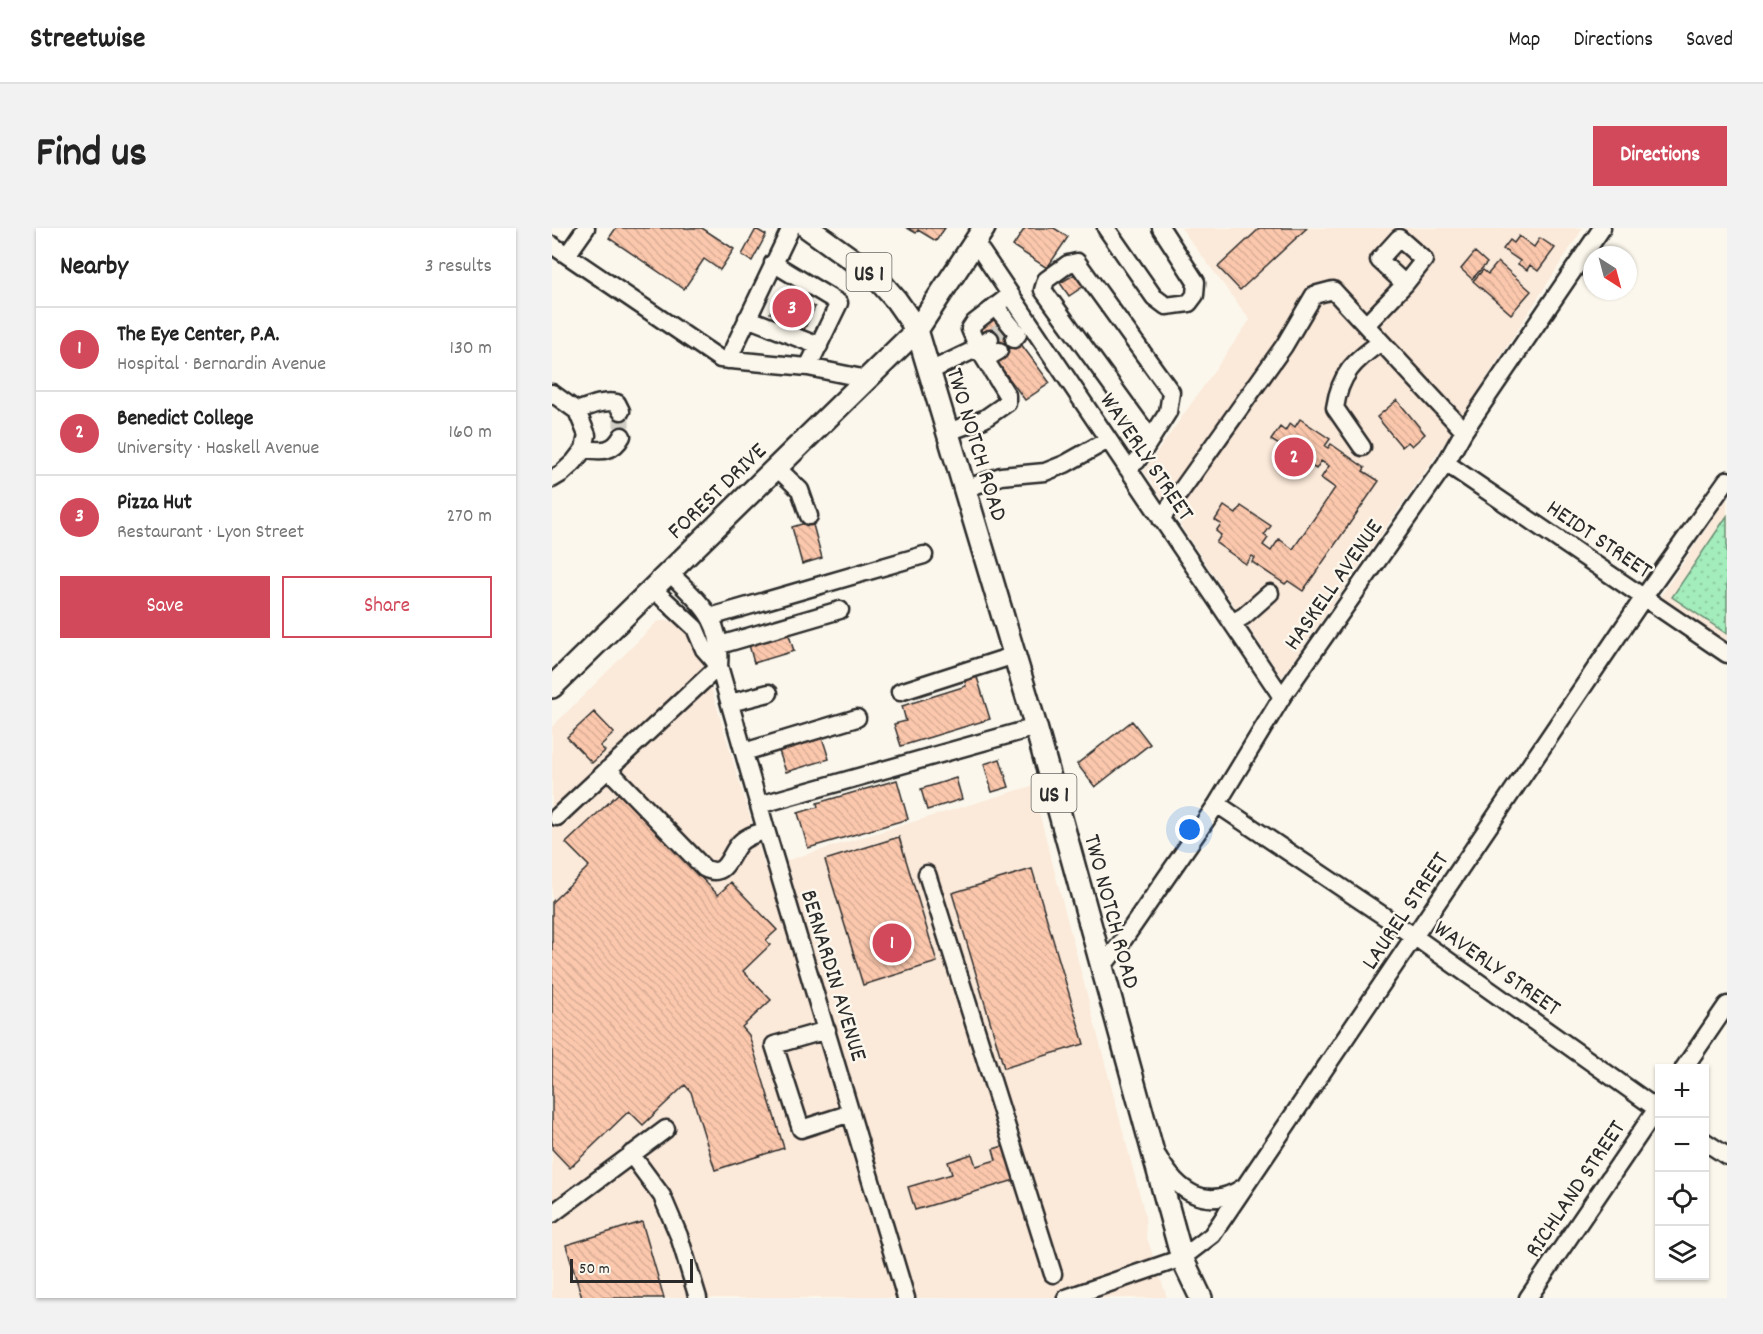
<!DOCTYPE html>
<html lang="en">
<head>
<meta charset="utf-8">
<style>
  body { margin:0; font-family:Dekko,sans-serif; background:#f2f2f2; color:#222 }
  .controls { position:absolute; right:18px; bottom:18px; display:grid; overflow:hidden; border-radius:0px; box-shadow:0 2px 4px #0004 }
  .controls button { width:54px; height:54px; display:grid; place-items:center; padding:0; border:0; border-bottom:2px solid #e0e0e0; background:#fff; color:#222; font:30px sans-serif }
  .compass { position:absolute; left:1031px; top:18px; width:54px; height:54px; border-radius:50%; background:#fff; box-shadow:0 2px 4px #0004; rotate:144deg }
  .scale { position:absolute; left:18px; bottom:15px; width:123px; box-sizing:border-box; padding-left:6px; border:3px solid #2b2b2b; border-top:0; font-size:16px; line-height:21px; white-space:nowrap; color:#2b2b2b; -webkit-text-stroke:4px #fbf7ec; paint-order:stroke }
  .you { position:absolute; left:638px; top:602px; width:21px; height:21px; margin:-15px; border:4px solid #fff; border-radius:50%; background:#1a73e8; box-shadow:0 0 0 9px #1a73e833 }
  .badge { display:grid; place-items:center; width:39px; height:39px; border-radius:50%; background:#d1495b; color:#fff; font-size:20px; font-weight:700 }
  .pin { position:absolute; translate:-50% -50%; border:3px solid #fff; box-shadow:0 2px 6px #0006 }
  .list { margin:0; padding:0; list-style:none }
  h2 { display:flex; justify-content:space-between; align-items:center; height:78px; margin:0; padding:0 24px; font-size:26px }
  h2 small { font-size:20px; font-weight:400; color:#767676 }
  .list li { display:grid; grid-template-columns:39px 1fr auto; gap:18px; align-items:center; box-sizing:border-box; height:84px; padding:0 24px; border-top:2px solid #e0e0e0 }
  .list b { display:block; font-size:22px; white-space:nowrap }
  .list p { margin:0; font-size:20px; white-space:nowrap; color:#767676 }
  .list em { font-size:20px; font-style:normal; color:#767676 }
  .actions { display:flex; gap:12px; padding:18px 24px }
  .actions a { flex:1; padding:14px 0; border:2px solid #d1495b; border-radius:0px; text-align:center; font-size:21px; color:#d1495b }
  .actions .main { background:#d1495b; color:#fff }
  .icon { flex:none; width:33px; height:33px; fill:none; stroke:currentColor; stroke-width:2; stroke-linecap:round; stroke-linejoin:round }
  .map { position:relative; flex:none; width:1175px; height:1070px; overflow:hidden; border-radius:0px }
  header { display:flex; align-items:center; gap:36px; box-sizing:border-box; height:84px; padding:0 30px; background:#fff; border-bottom:2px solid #e0e0e0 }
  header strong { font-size:28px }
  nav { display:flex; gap:33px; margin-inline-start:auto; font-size:21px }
  .intro { display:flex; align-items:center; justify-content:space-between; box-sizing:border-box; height:144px; padding:0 36px }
  h1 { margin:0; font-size:42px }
  .button { padding:15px 27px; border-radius:0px; background:#d1495b; color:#fff; font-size:21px; font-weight:700 }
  main { display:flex; gap:36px; padding:0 36px }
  aside { flex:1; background:#fff; border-radius:0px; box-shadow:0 2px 4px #0004 }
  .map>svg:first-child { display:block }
  .built { fill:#fbe9d9 }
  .park { fill:url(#park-dots); stroke:#678c73; stroke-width:1.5 }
  .building { fill:url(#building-back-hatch); stroke:#2b2b2b; stroke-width:1.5 }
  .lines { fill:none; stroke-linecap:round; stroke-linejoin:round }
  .minor-tunnel { stroke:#d1cec5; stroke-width:16; stroke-dasharray:16 8; stroke-linecap:butt }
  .minor-casing { stroke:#2b2b2b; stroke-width:21 }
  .major-casing { stroke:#2b2b2b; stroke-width:26 }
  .minor { stroke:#fbf7ec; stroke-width:16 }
  .major { stroke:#fbf7ec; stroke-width:21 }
  .labels { text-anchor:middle; stroke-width:5; stroke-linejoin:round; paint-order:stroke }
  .shield { fill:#fbf7ec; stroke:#696865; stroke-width:1.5 }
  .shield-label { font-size:22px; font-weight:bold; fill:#2b2b2b }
  .street-label { font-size:24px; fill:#2b2b2b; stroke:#fbf7ec }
</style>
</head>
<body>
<header>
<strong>Streetwise</strong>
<nav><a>Map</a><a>Directions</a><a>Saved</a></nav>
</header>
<div class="intro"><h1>Find us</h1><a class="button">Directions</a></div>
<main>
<aside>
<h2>Nearby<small>3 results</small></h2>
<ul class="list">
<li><span class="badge">1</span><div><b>The Eye Center, P.A.</b><p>Hospital · Bernardin Avenue</p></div><em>130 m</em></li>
<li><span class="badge">2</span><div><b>Benedict College</b><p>University · Haskell Avenue</p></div><em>160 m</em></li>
<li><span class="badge">3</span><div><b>Pizza Hut</b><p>Restaurant · Lyon Street</p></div><em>270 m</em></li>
</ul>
<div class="actions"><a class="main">Save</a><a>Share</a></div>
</aside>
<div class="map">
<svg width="1175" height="1070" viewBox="0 0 1175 1070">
  <defs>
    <pattern id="park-dots" width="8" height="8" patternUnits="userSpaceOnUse" patternTransform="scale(1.5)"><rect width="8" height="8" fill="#a3ecbb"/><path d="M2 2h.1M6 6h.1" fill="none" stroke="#8ccba1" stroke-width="1.8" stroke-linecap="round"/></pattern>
    <pattern id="building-back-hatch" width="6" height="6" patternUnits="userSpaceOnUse" patternTransform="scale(1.5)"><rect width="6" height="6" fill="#fcc8ad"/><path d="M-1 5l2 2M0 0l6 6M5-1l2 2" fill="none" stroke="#d8ac95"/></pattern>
  </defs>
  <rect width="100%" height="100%" fill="#fbf7ec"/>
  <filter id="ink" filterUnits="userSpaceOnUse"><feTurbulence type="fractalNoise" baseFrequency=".0167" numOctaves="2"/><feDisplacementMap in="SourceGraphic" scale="12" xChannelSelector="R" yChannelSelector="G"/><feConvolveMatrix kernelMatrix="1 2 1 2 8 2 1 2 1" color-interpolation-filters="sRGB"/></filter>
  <g filter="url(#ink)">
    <!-- built -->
    <path class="built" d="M 629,0 L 1031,0 L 892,216 L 730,449 L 592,243 L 698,92 Z
      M 1175,270 L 1175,414 L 1108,369 Z
      M 116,392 L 127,397 L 145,413 L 213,639 L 480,558 L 593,987 L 594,1007 L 615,1070 L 0,1070 L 0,499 L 105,394 Z"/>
    <!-- park -->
    <path class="park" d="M 1175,288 L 1175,406 L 1120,369 Z"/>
    <!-- building -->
    <path class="building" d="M 64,0 L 150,0 L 182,21 L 168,42 L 152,31 L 132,61 L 57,10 Z
      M 355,0 L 393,0 L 384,13 L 366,2 L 364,5 Z
      M 473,0 L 502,0 L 516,9 L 495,40 L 461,18 Z
      M 708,0 L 755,0 L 688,62 L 666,39 Z
      M 204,1 L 214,7 L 200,33 L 190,27 Z
      M 967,8 L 982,19 L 988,10 L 1003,20 L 986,43 L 978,37 L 975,42 L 966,36 L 968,33 L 951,21 L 958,12 L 962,15 Z
      M 923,24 L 935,35 L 920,51 L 909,41 Z
      M 946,34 L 979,63 L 959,86 L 921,53 L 931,42 L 936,46 Z
      M 525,45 L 532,58 L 517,68 L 508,55 Z
      M 229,62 L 263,79 L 252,102 L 218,85 Z
      M 442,88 L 464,113 L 449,124 L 427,99 Z
      M 466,112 L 498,155 L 473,172 L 442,130 Z
      M 845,172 L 873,206 L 860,218 L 856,214 L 850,219 L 825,189 Z
      M 748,191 L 778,211 L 773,218 L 776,220 L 779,216 L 813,240 L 811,243 L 827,253 L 751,363 L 736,353 L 733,356 L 700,334 L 703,330 L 700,328 L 694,336 L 664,315 L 669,307 L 664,303 L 669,296 L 663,292 L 672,278 L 684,286 L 689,278 L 719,298 L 712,307 L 716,310 L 711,317 L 719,323 L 727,311 L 741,321 L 783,260 L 769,250 L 777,238 L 769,233 L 764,241 L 759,238 L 753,247 L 723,227 L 729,218 L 719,212 L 728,199 L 733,203 L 738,195 L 743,199 Z
      M 260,293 L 270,330 L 250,336 L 240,299 Z
      M 235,401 L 242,423 L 202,435 L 196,413 Z
      M 424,446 L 438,491 L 349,518 L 342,496 L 354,493 L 350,478 L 414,458 L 412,450 Z
      M 42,484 L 62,505 L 48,518 L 53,523 L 40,535 L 15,509 Z
      M 580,493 L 598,516 L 543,559 L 525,536 Z
      M 269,506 L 277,531 L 234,544 L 226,520 Z
      M 448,531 L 457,559 L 440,564 L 432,536 Z
      M 404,550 L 410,571 L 375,582 L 369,561 Z
      M 345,552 L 356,591 L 256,620 L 246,585 L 266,579 L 265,575 Z
      M 67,565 L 166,667 L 179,654 L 225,702 L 214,712 L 218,717 L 191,743 L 219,772 L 190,799 L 197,807 L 232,920 L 163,942 L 139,864 L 133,857 L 91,897 L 77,883 L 18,940 L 0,921 L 0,674 L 37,638 L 14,615 Z
      M 347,609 L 385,734 L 311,757 L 273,632 Z
      M 480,641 L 532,816 L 452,840 L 400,665 Z
      M 455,917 L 466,951 L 363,982 L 356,959 L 400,946 L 396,934 L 420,926 L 424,938 L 444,932 L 441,921 Z
      M 90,994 L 112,1070 L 30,1070 L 14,1017 Z"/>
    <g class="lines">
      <!-- minor-tunnel -->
      <path class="minor-tunnel" d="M 438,111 L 452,99
        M 69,183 L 70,208"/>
      <!-- minor casing -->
      <g class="minor-casing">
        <path id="minor" d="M 554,0 L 602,69 L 614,78 L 637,75 L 643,67 L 644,54 L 609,0
          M 423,14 L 730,469
          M 0,17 L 168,131 L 256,139 L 315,151
          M 15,27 L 34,0
          M 221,35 L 287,75 L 256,139
          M 443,78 L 466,106 L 462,111
          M 195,90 L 267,118
          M 814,97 L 853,56 L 872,32 L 847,10 L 827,32 L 853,56
          M 438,111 L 426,120 L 418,101 L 422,95 L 458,67
          M 433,131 L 447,123
          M 176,132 L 239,0
          M 378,143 L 426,120 L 455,167 L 455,175 L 432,191 L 396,204
          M 0,165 L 25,183 L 35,207 L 32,221 L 22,234 L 10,245 L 0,251
          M 25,183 C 38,178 51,172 65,175 L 69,183
          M 810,219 L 783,180 C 788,146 802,133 829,114
          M 32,221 C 49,223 61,225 70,208
          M 894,235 L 1175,426
          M 224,239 L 248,262 L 257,288
          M 575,240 L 585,233 L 616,184 L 619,164 L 525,34 L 516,36 L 494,52 L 491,62 L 599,211
          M 413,261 L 449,248 L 493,244 L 513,236 L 556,212
          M 609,291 L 732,118 L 762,67 L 781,62 L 912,203
          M 117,344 C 148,376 171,390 167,438 L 214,602 L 354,1070
          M 100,360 L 143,400 L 152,421 L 167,438
          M 158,389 L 372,327
          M 680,395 L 692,388 L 718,365
          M 168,417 L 288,382
          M 348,464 L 463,427
          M 178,475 L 217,465
          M 192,524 L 305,490
          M 56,541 L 152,640 C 174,651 176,629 187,616 C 193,608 205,606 214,602
          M 665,576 L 863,709 L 1108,883
          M 207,577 L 484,499
          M 5,589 L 167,438
          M 375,646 L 501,1046
          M 550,739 L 569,715 L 665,576 L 730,469 L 894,235 L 912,203 L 1050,0
          M 275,802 L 222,817 L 249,901 L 299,885
          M 1132,840 L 1175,777
          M 1152,913 L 1175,928
          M 79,926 L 110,968 L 127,1008 L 146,1070
          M 606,929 C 626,964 654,984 692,959
          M 0,986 L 114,901
          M 514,1070 L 630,1030 L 660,1007 L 1092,369 L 1175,252
          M 976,1070 L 1108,876"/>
      </g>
      <!-- major casing -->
      <g class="major-casing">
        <path id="major" d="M 256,0 L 323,48 L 344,72 L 365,102 L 484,499 L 630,1030 L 649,1070
          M 0,459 L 365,102 L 432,0"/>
      </g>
      <!-- minor -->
      <use href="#minor" class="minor"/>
      <!-- major -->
      <use href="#major" class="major"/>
    </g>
  </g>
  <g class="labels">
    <!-- shield labels -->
    <g class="shield">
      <rect x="294.5" y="25" width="45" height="38" rx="4.5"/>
      <rect x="479.5" y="546" width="45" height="38" rx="4.5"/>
    </g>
    <g class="shield-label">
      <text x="317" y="52">US 1</text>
      <text x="502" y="573">US 1</text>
    </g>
    <!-- street labels -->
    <g class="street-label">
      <text transform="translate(426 216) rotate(73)" y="8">TWO NOTCH ROAD</text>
      <text transform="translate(596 228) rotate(56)" y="8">WAVERLY STREET</text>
      <text transform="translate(164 262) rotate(-44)" y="8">FOREST DRIVE</text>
      <text transform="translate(1048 310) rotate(34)" y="8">HEIDT STREET</text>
      <text transform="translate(780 356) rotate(-55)" y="8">HASKELL AVENUE</text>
      <text transform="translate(852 682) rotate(-56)" y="8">LAUREL STREET</text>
      <text transform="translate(561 683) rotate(75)" y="8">TWO NOTCH ROAD</text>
      <text transform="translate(946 739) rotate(35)" y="8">WAVERLY STREET</text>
      <text transform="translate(283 747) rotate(73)" y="8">BERNARDIN AVENUE</text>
      <text transform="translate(1022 960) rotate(-56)" y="8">RICHLAND STREET</text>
    </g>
  </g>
</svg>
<div class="controls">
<button>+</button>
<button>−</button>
<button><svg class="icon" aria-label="locate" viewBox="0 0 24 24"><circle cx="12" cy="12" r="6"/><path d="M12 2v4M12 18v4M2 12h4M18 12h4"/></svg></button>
<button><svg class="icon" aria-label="layers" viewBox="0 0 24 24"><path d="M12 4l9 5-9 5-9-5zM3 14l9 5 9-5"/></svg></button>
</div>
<svg class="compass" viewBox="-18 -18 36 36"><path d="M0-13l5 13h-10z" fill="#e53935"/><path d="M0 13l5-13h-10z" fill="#767676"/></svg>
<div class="scale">50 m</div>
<div class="you"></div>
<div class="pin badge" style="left:340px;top:715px">1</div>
<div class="pin badge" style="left:742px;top:229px">2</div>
<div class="pin badge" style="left:240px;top:80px">3</div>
</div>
</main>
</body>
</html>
